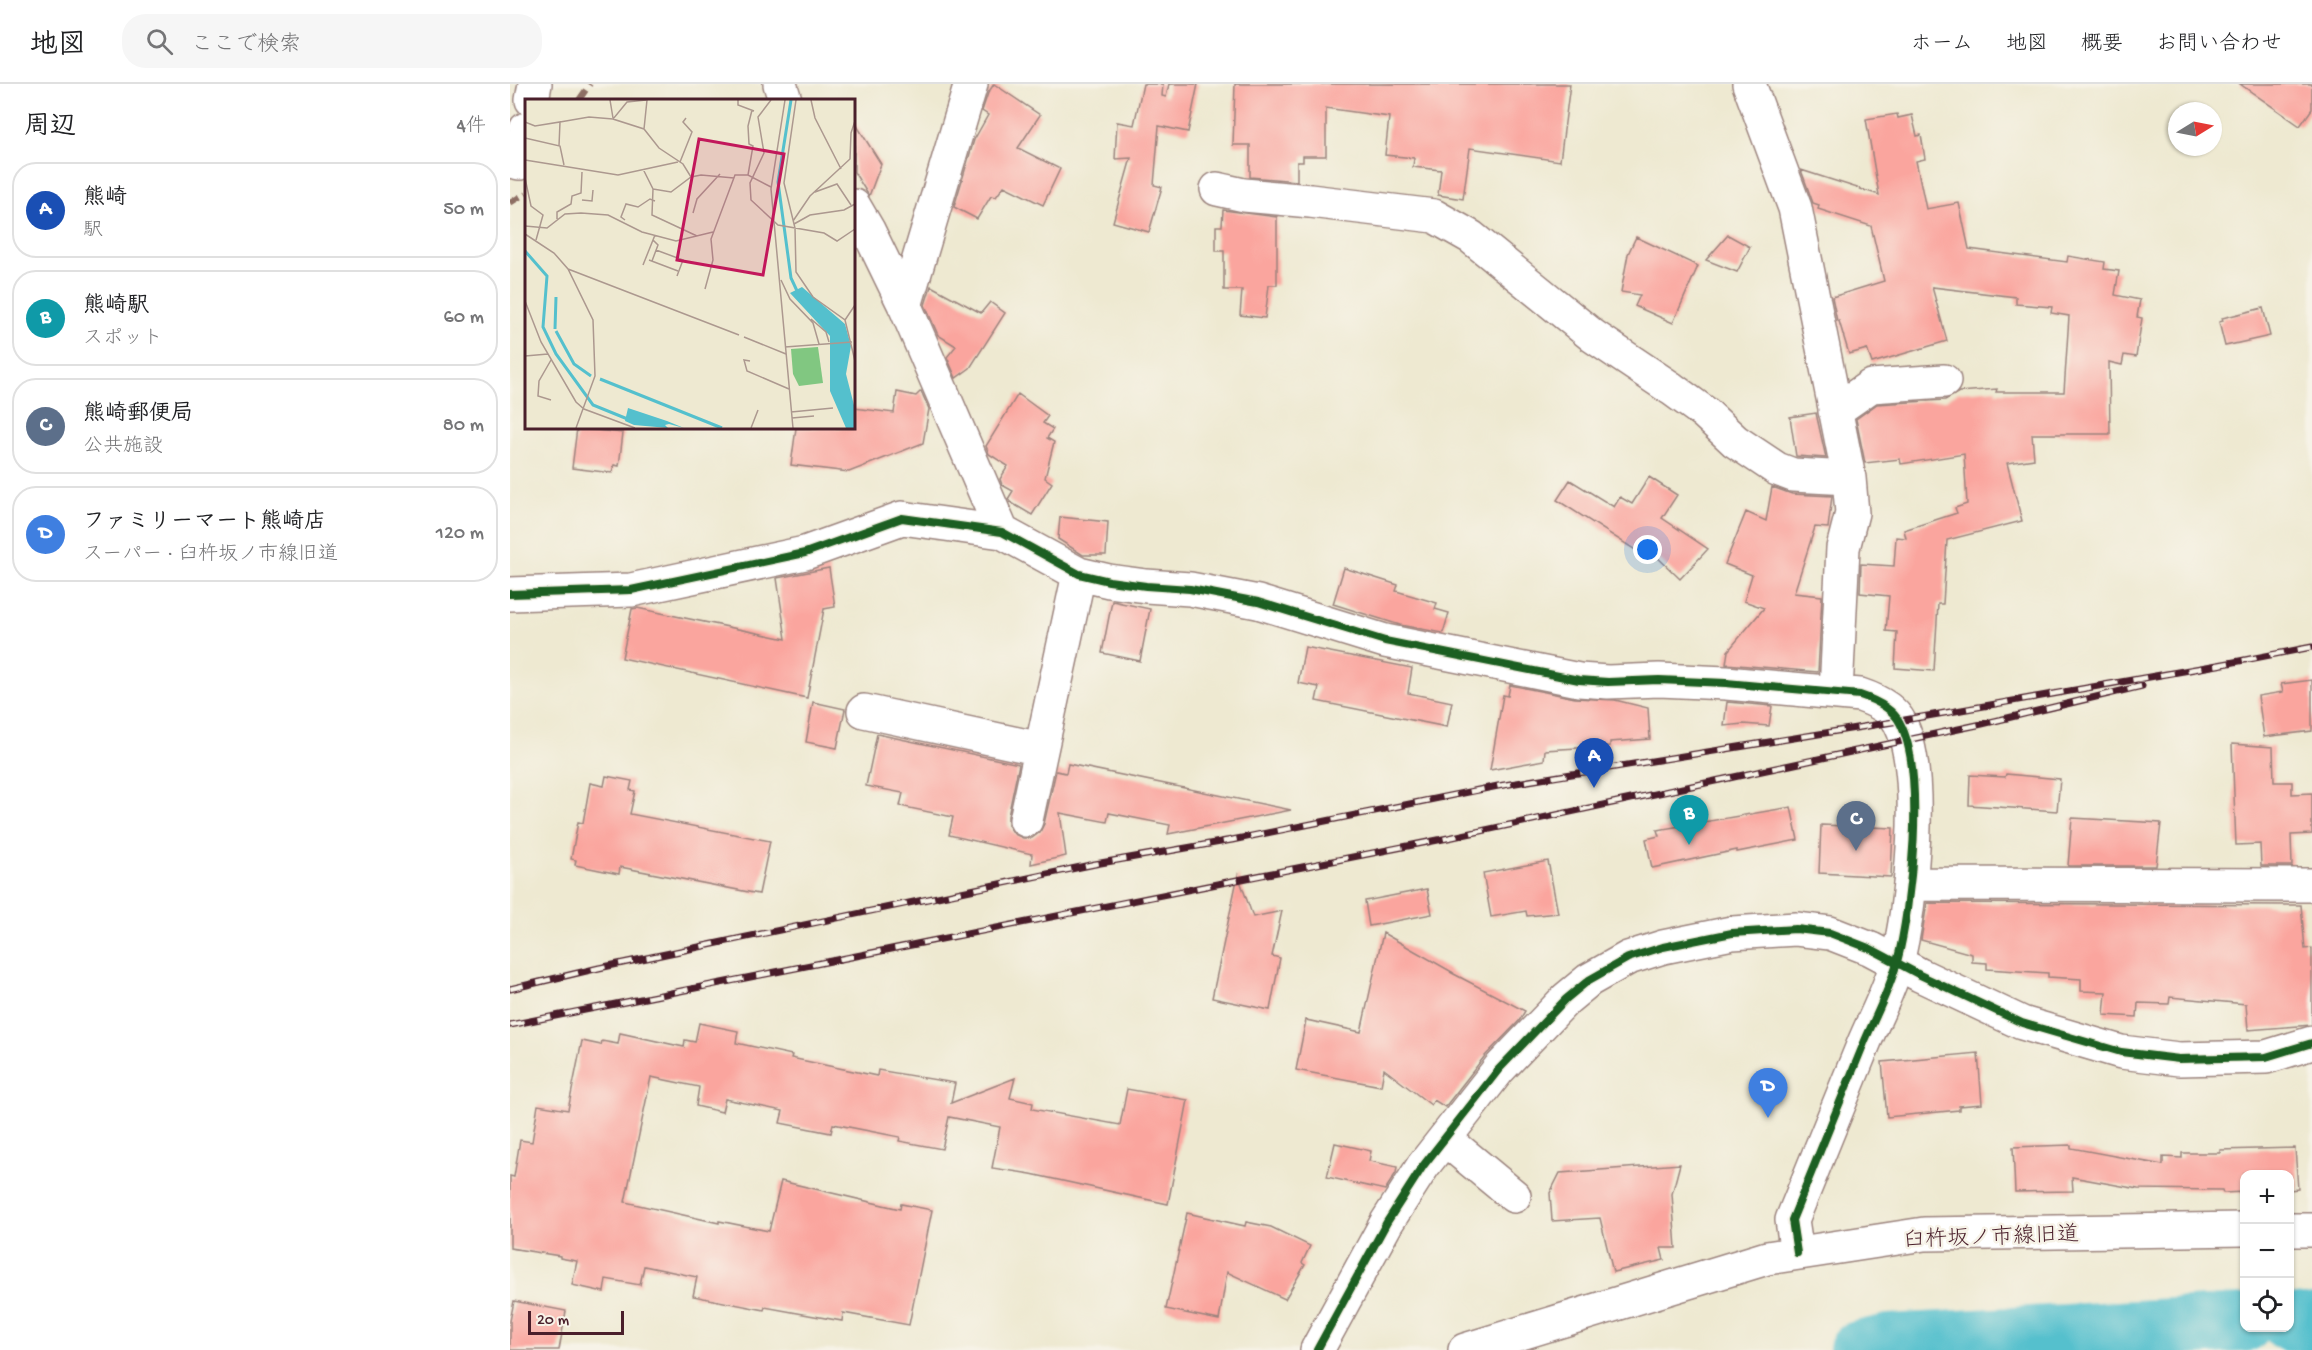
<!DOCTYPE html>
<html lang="ja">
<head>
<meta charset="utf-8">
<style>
  body { margin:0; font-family:"Gochi Hand","Klee One",sans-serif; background:#f6f6f6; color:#202124 }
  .controls { position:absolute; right:18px; bottom:18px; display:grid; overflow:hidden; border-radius:12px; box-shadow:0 2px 4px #0004 }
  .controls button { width:54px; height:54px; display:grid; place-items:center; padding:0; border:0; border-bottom:2px solid #e0e0e0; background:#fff; color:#202124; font:30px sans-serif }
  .compass { position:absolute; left:1658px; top:18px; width:54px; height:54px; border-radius:50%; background:#fff; box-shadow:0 2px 4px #0004; rotate:80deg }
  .scale { position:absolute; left:18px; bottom:15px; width:96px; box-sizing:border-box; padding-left:6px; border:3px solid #4a1f2b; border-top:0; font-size:16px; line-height:21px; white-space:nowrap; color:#4a1f2b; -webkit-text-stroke:4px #f7f3e8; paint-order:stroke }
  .you { position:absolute; left:1138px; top:466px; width:21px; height:21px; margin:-15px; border:4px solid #fff; border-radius:50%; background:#1a73e8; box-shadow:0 0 0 9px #1a73e833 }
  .badge { display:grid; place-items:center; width:39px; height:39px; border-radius:50%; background:#111827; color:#fff; font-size:20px; font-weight:700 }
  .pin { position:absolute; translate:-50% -50px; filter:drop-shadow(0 2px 3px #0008) }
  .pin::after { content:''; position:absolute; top:32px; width:21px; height:18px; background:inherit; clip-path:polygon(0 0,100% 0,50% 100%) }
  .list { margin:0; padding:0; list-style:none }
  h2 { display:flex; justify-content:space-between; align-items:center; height:78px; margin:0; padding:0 24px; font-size:26px }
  h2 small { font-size:20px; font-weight:400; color:#757577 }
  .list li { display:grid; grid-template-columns:39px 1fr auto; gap:18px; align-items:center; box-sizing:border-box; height:96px; margin:0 12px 12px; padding:0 12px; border:2px solid #e0e0e0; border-radius:24px }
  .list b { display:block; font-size:22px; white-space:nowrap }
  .list p { margin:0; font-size:20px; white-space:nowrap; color:#757577 }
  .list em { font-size:20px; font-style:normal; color:#757577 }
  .icon { flex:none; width:33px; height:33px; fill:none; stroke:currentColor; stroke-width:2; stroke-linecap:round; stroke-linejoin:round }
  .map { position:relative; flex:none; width:1802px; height:1266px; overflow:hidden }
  header { display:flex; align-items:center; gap:36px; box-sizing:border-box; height:84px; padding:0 30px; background:#fff; border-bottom:2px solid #e0e0e0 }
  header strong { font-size:28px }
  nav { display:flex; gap:33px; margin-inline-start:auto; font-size:21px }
  .search { width:420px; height:54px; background:#f6f6f6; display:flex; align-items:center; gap:15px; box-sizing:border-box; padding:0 21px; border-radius:24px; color:#757577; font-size:22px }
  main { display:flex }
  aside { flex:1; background:#fff }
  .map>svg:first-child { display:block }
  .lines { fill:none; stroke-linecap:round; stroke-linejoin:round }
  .river { stroke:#54c0cd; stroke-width:58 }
  .building { fill:#faa59e }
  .minor-casing { stroke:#9c847e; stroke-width:36 }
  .minor { stroke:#fff; stroke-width:33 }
  .rail-casing { stroke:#4a1f2b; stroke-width:7 }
  .rail { stroke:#f7f3e8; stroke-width:4.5; stroke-dasharray:14; stroke-linecap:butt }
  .quiet { stroke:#8d6e63; stroke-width:6; stroke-dasharray:12 6; stroke-linecap:butt }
  .cycleway-casing { stroke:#f7f3e8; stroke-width:11 }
  .cycleway { stroke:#1b5e20; stroke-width:8 }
  .labels { text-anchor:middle; stroke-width:5; stroke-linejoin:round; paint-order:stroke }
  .street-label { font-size:22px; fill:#4a1f2b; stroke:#f7f3e8 }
  .inset-river { fill:none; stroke:#54c0cd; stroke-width:3 }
  .inset-road { fill:none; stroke:#ac988f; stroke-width:1.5 }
  .view { fill:#c2185b; fill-opacity:0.15; stroke:#c2185b; stroke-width:3 }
  .inset-edge { fill:none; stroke:#4a1f2b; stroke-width:3 }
</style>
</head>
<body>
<header>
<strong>地図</strong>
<div class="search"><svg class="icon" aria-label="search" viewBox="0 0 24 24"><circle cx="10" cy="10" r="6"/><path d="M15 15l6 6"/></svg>ここで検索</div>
<nav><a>ホーム</a><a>地図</a><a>概要</a><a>お問い合わせ</a></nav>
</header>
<main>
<aside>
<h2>周辺<small>4件</small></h2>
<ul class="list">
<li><span class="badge" style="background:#1a4fb4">A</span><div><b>熊崎</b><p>駅</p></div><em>50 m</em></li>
<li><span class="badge" style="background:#0f9aa8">B</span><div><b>熊崎駅</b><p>スポット</p></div><em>60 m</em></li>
<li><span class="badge" style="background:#5c6f8a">C</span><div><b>熊崎郵便局</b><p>公共施設</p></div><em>80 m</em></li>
<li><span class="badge" style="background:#3f7fe0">D</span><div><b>ファミリーマート熊崎店</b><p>スーパー · 臼杵坂ノ市線旧道</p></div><em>120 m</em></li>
</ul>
</aside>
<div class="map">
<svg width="1802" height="1266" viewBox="0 0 1802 1266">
  <rect width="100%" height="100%" fill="#f7f3e8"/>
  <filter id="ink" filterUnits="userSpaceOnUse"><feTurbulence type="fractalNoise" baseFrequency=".0167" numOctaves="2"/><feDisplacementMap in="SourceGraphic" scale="12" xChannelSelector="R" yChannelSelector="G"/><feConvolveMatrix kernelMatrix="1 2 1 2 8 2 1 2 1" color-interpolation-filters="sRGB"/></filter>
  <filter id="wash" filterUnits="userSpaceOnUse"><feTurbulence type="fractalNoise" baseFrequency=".008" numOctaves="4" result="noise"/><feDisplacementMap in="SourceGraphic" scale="24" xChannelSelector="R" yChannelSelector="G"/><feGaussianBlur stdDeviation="1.35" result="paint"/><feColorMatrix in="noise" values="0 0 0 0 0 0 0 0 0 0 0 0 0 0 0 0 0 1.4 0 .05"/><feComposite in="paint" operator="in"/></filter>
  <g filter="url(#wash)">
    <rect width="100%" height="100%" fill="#eee9d1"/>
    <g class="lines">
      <!-- river -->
      <path class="river" d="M 1780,1239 L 1802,1239
        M 1348,1266 L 1379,1259 L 1734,1239"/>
    </g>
    <g id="blocks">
      <!-- building -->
      <path class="building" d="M 484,0 L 530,31 L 508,64 L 550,85 L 533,121 L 494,102 L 486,113 L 481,112 L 467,135 L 444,123 L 464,56 L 478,31 L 472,27 L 478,9 Z
        M 633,0 L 653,0 L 652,12 L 656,13 L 659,0 L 688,0 L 678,48 L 649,42 L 644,101 L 652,103 L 639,148 L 603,138 L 621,74 L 605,75 L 607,38 L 624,41 Z
        M 725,0 L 1060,0 L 1050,77 L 960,64 L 953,115 L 928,111 L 931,86 L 903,83 L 904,74 L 875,71 L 879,33 L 816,24 L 816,72 L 793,72 L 793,78 L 787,78 L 787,97 L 740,93 L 740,61 L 723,61 Z
        M 1730,0 L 1802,0 L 1802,25 L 1790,42 Z
        M 1387,30 L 1388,34 L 1402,31 L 1407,52 L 1411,51 L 1415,75 L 1406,77 L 1416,125 L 1449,119 L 1459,165 L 1557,178 L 1558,172 L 1595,178 L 1594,185 L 1609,187 L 1605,211 L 1630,216 L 1627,233 L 1632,234 L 1626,273 L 1614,271 L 1612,281 L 1599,278 L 1600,350 L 1522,350 L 1524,375 L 1497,379 L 1512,437 L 1437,456 L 1433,520 L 1428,520 L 1424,587 L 1385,584 L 1387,548 L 1376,547 L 1379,512 L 1350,509 L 1351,480 L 1384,482 L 1386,453 L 1396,454 L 1394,446 L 1447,429 L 1445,424 L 1457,420 L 1454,370 L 1391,380 L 1390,375 L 1355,379 L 1346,335 L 1367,320 L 1435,316 L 1449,308 L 1487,305 L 1486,308 L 1554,308 L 1559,232 L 1541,229 L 1542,223 L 1506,220 L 1506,213 L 1422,203 L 1437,257 L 1362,279 L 1357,265 L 1339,270 L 1329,237 L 1327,237 L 1322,213 L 1374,197 L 1361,142 L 1308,125 L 1309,121 L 1303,119 L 1291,86 L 1369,111 L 1356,35 Z
        M 344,37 L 371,80 L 359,112 L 344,88 Z
        M 713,126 L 767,133 L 767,201 L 759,201 L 755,234 L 730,231 L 732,206 L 714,206 L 714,167 L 706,167 L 706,142 L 712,142 Z
        M 1218,151 L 1240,163 L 1227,188 L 1196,176 Z
        M 1126,153 L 1188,182 L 1163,239 L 1125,222 L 1130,211 L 1111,208 L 1118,170 Z
        M 421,202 L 471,229 L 480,218 L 495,229 L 460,284 L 446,294 L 437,273 L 446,262 L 428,251 L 415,221 Z
        M 1753,224 L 1760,252 L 1715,262 L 1709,238 L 1713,237 L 1712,234 Z
        M 411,307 L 419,325 L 413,359 L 339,388 L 281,381 L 286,344 L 344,344 L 344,324 L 384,329 L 387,308 L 406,312 Z
        M 508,310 L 538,332 L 533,339 L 543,345 L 537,354 L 544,358 L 535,394 L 542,399 L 522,431 L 500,418 L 498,415 L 503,407 L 492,401 L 490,395 L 498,382 L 479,370 L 476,362 Z
        M 1306,329 L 1316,374 L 1286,372 L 1280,333 Z
        M 67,344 L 113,349 L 109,382 L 104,381 L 102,389 L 62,384 Z
        M 1139,393 L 1167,411 L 1152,434 L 1198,465 L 1170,495 L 1142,468 L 1138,474 L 1047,416 L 1060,396 L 1104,423 L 1110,413 L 1122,420 Z
        M 1262,403 L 1282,410 L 1322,412 L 1318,444 L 1305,443 L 1284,509 L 1312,512 L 1308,588 L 1216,580 L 1218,567 L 1254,524 L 1234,517 L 1242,491 L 1215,480 L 1236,428 L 1256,437 Z
        M 550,433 L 598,438 L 596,471 L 573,471 L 548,455 Z
        M 319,484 L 325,523 L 314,525 L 297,614 L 112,574 L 122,525 L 127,524 L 276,555 L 267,494 Z
        M 834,484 L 888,501 L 886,507 L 927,519 L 925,525 L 939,529 L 933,549 L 890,541 L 823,520 Z
        M 602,517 L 640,525 L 630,577 L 592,569 Z
        M 795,563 L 902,584 L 898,609 L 942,618 L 937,643 L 806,617 L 809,603 L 788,599 Z
        M 1802,596 L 1802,647 L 1754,653 L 1748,612 L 1773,608 L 1771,600 Z
        M 1000,601 L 1065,614 L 1105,616 L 1138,624 L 1140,655 L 1100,658 L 1100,662 L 1035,666 L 1034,676 L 980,686 L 993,611 L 998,612 Z
        M 303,618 L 335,625 L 327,664 L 296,658 Z
        M 1217,618 L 1262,622 L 1259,642 L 1233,640 L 1214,642 Z
        M 367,650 L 509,680 L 498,732 L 498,741 L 504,750 L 513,754 L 522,754 L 530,748 L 534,740 L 546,687 L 556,689 L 558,680 L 781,726 L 658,750 L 660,741 L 599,729 L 597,738 L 550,729 L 556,772 L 521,780 L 522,770 L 439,751 L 443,733 L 390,722 L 393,709 L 356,702 Z
        M 1722,660 L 1763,663 L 1764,698 L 1782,698 L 1782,710 L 1802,709 L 1802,750 L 1781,751 L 1782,782 L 1751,782 L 1750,760 L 1726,761 Z
        M 1496,690 L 1550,695 L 1547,727 L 1459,721 L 1460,691 L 1495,693 Z
        M 96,692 L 122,697 L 120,706 L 125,707 L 120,730 L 260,757 L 249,810 L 110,783 L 109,790 L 65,781 L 66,776 L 61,775 L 68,738 L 73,739 L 80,699 L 94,702 Z
        M 1281,723 L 1288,756 L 1227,768 L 1227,766 L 1142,784 L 1136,755 L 1149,752 L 1147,746 Z
        M 1562,734 L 1651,739 L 1646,782 L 1558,782 Z
        M 1311,741 L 1383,744 L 1381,793 L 1309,789 Z
        M 1038,777 L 1048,829 L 1017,832 L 1016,827 L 981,833 L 973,789 Z
        M 728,791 L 743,833 L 772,827 L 762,872 L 770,874 L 760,926 L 702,914 Z
        M 917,805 L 922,830 L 859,842 L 855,817 Z
        M 1417,819 L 1791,821 L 1795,865 L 1802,864 L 1802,941 L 1738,946 L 1736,920 L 1660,913 L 1659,920 L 1628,919 L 1627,933 L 1594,931 L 1596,908 L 1571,907 L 1571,895 L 1538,893 L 1538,889 L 1477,885 L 1477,879 L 1462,878 L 1462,870 L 1411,856 Z
        M 873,849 L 942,888 L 940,888 L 1015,927 L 1009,937 L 974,973 L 935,1023 L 924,1016 L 921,1021 L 874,985 L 871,1002 L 786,986 L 796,936 L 851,948 Z
        M 189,939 L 228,947 L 226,959 L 282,971 L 281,974 L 367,992 L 368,986 L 445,999 L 441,1019 L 505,994 L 500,1014 L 523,1019 L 522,1025 L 610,1041 L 617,1005 L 678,1016 L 658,1120 L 521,1090 L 482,1084 L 490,1043 L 439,1033 L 432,1065 L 389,1057 L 390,1053 L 323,1040 L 321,1049 L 270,1039 L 273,1027 L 215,1015 L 212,1028 L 186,1022 L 189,1003 L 141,993 L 115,1118 L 209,1139 L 209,1137 L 259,1147 L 271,1097 L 390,1125 L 391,1120 L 422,1126 L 399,1241 L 333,1229 L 332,1237 L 255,1223 L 254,1226 L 183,1212 L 187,1193 L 134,1182 L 130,1201 L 96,1195 L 94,1208 L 62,1201 L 67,1177 L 50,1174 L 50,1172 L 0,1164 L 0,1092 L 4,1093 L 10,1056 L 22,1058 L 28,1021 L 58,1026 L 72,957 L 91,961 L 92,957 L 108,960 L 110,949 L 174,963 L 175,956 L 185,958 Z
        M 1468,969 L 1472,1020 L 1449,1022 L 1449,1026 L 1377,1033 L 1372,978 Z
        M 825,1059 L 861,1067 L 859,1077 L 887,1083 L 886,1089 L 875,1106 L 817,1093 Z
        M 1561,1061 L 1561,1064 L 1653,1081 L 1653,1073 L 1672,1074 L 1672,1069 L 1710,1069 L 1710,1066 L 1785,1064 L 1788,1105 L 1779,1106 L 1779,1090 L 1734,1090 L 1734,1108 L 1713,1109 L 1712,1106 L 1628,1105 L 1562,1093 L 1563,1107 L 1505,1108 L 1503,1063 Z
        M 1170,1080 L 1162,1110 L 1166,1164 L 1151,1164 L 1154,1176 L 1103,1188 L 1090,1134 L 1042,1137 L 1040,1109 L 1050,1089 Z
        M 677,1129 L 735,1142 L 736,1138 L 761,1143 L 800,1162 L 792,1179 L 795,1181 L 775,1215 L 717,1188 L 709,1236 L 656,1225 Z
        M 4,1217 L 56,1227 L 49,1266 L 0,1266 L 0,1237 Z"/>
    </g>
  </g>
  <g filter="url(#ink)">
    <use href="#blocks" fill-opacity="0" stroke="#9c847e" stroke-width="1.5"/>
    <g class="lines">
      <!-- minor casing -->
      <g class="minor-casing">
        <path id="minor" d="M 270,0 L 275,16
          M 1239,0 L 1285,124 L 1339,394 L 1342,429 L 1333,464 L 1326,608
          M 22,16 L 25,0
          M 0,77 L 10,79 L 16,45
          M 707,105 L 734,111 L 800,117 L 924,132 L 961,153 L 1083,252 L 1162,305 L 1195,329 L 1225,357 L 1267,385 L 1283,391 L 1339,394
          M 344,122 L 358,146 L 395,222 L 492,448
          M 395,222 L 461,0
          M 1325,327 L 1361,302 L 1434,297
          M 0,510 L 121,506 L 295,469 L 392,434 L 492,448 L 569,490 L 599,497 L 636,502 L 680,505 L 748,518 L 875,557 L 1069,596 L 1098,598 L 1149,596 L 1216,599 L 1350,611 C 1365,616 1383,625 1390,639 C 1416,688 1401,825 1387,878 C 1380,905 1365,933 1354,959 C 1330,1018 1306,1077 1282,1136 L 1287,1169
          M 354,627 L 531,665
          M 516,736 L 569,490
          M 1400,800 L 1802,801
          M 935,1055 L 1004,1112
          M 1780,1146 L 1802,1146
          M 807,1266 L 877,1138 L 913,1082 L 989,985 L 1056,915 L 1079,896 L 1118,874 L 1153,863 L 1222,849 L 1286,845 L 1320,849 L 1361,865 L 1410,891 L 1512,939 L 1611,968 L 1669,975 L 1756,973 L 1802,959
          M 955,1266 L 1257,1174 L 1414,1150 L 1734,1145"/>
      </g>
      <!-- minor -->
      <use href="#minor" class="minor"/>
      <!-- rail casing -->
      <g class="rail-casing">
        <path id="rail" d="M 0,905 L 89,884 L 585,780 L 722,756 L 988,702 L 1389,637 L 1719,579 L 1802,563
          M 0,941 L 943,753 L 1472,640 L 1632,602"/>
      </g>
      <!-- rail -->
      <use href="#rail" class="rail"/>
      <!-- quiet -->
      <path class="quiet" d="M 69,16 L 80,0
        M 0,119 L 16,109"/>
      <!-- cycleway casing -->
      <g class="cycleway-casing">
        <path id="cycleway" d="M 0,510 L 121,506 L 295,469 L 392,434 L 492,448 L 569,490 L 599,497 L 636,502 L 680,505 L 748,518 L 875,557 L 1069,596 L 1098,598 L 1149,596 L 1216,599 L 1350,611 C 1365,616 1383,625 1390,639 C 1416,688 1401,825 1387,878 C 1380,905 1365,933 1354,959 C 1330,1018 1306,1077 1282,1136 L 1287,1169
          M 807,1266 L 877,1138 L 913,1082 L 989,985 L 1056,915 L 1079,896 L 1118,874 L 1153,863 L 1222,849 L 1286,845 L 1320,849 L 1361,865 L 1410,891 L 1512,939 L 1611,968 L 1669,975 L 1756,973 L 1802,959"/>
      </g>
      <!-- cycleway -->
      <use href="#cycleway" class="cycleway"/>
    </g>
  </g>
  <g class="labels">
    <!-- street labels -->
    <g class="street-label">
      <text transform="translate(1481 1151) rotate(-2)" y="8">臼杵坂ノ市線旧道</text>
    </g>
  </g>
  <!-- overview -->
  <g transform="translate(15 15)">
    <rect width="330" height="330" fill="#eee9d1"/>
    <path d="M 293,248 L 298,284 L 274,287 L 268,275 L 266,250 Z" fill="#81c781"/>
    <path d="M 277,188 L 320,225 L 326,247 L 321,275 L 330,310 L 330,329 L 321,329 L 305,292 L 305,237 L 265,194 ZM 103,309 L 142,322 L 159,329 L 144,325 L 140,326 L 143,329 L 109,326 L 100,322 Z" fill="#54c0cd"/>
    <path class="inset-river" d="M 266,1 L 253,83 L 266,179 L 273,194M 0,152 L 22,177 L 18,228 L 31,255 L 68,306 L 105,321M 30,230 L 31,198M 31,232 L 49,265 L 66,277M 75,280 L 197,329"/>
    <path class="inset-road" d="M 85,1 L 88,19M 121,1 L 102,3 L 88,20 L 119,30 L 134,49 L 158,65 L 166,78M 213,1 L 213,6 L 229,12M 246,1 L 233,18 L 239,54 L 225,84 L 226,101 L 253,126 L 299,134 L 312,142 L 330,130M 260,1 L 246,90 L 268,329M 271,1 L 259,84 L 270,129 L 271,173 L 288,198 L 320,221 L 330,262M 286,1 L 290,19 L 316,70M 0,23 L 10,27 L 35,23 L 34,47M 35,23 L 64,18 L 88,20M 119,30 L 122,1M 0,39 L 35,47 L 39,66M 0,61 L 93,76 L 153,63M 155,63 L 167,33 L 158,23 L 161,19M 118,70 L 128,90 L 127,116 L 172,137M 223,76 L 228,47 L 224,45 L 223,27 L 227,11M 0,79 L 6,107 L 18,116 L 11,141M 128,90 L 146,93 L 166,78 L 176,76 L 209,79M 290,93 L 312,85 L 326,106M 57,101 L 67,102 L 68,91M 168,114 L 172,100 L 195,75M 32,120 L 32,113 L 46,105 L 47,97 L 56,94 L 57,73M 100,121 L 96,118 L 101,105 L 113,108 L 125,100 L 130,102M 268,122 L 285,97 L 325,60 L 326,34 L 330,22M 269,125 L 285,116 L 319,111 L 330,105M 0,127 L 22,129 L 40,115 L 56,114 L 83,116 L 117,133 L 151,142 L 188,133M 0,135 L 29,154 L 43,170 L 68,221 L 70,277 L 51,329M 131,151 L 158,161 L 152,177M 124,161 L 153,172M 127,162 L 133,146 L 128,141M 118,166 L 130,136M 43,170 L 214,236M 256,181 L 265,200 L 288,224 L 294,245M 180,190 L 188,161 L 186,140 L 210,76 L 223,76 L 246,88M 0,202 L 16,243 L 51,303 L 59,310 L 110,329M 286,220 L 301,233 L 304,243M 320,221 L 330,206M 219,238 L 261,255M 260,248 L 327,243M 0,257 L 23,255M 225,262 L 219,261 L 222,272 L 264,290M 26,301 L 13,297 L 14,282 L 26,261M 266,313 L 308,309M 267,319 L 289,317M 226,329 L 233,311"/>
    <path class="view" d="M 174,40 L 259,55 L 238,176 L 152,161 Z"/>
    <rect width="330" height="330" class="inset-edge"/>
  </g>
</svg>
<div class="controls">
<button>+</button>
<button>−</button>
<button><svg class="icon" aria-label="locate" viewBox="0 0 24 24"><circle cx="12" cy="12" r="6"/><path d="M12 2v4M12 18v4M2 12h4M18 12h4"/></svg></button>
</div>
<svg class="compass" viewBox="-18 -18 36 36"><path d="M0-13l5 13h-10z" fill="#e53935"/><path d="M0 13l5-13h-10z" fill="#757577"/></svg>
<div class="scale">20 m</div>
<div class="you"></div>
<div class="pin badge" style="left:1084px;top:704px;background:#1a4fb4">A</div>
<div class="pin badge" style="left:1179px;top:761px;background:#0f9aa8">B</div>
<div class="pin badge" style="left:1346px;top:767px;background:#5c6f8a">C</div>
<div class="pin badge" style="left:1258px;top:1034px;background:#3f7fe0">D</div>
</div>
</main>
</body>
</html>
